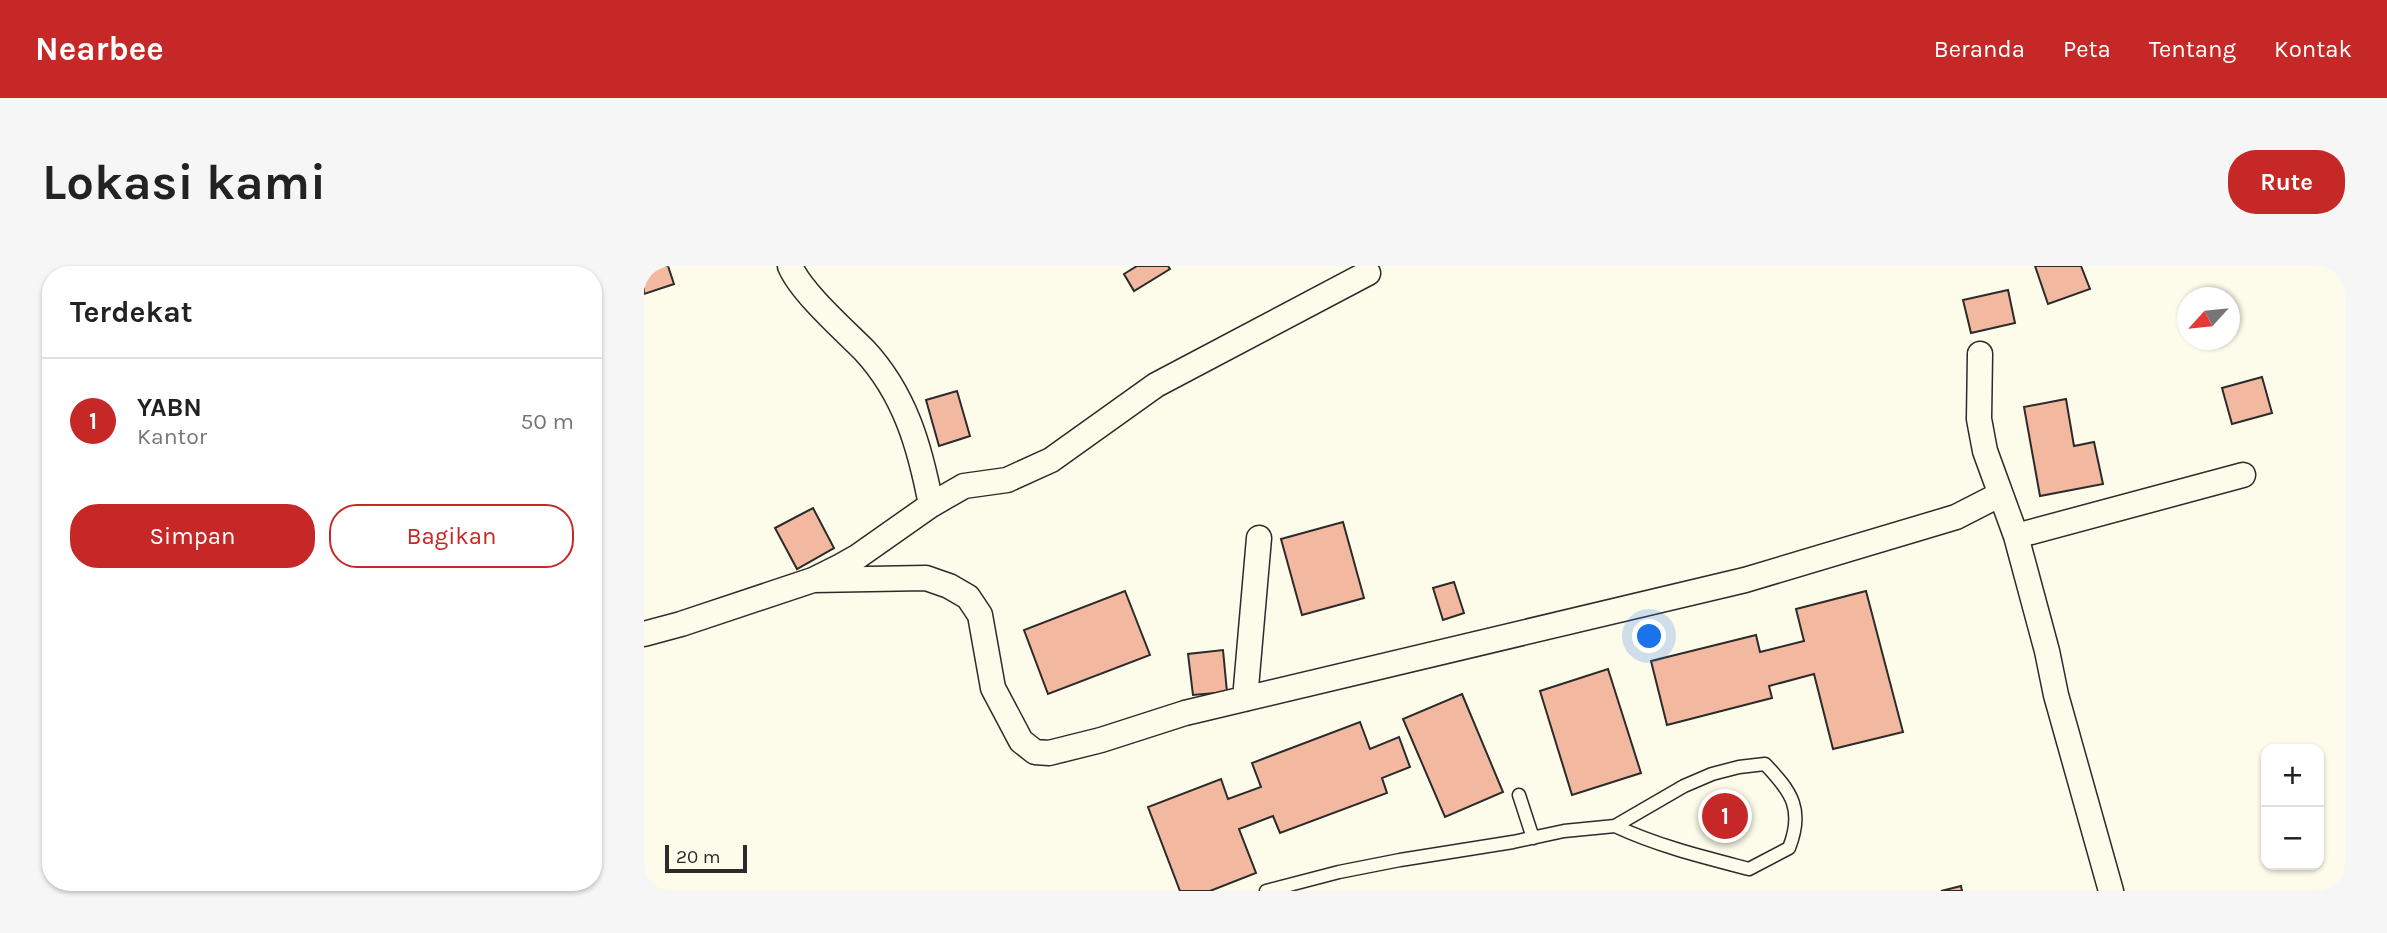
<!DOCTYPE html>
<html lang="id">
<head>
<meta charset="utf-8">
<style>
  body { margin:0; font-family:Karla,sans-serif; background:#f6f6f6; color:#222 }
  .controls { position:absolute; right:21px; bottom:21px; display:grid; overflow:hidden; border-radius:14px; box-shadow:0 2px 5px #0004 }
  .controls button { width:63px; height:63px; display:grid; place-items:center; padding:0; border:0; border-bottom:2px solid #e0e0e0; background:#fff; color:#222; font:35px sans-serif }
  .compass { position:absolute; left:1533px; top:21px; width:63px; height:63px; border-radius:50%; background:#fff; box-shadow:0 2px 5px #0004; rotate:243deg }
  .scale { position:absolute; left:21px; bottom:18px; width:82px; box-sizing:border-box; padding-left:7px; border:4px solid #2b2b2b; border-top:0; font-size:19px; line-height:24px; white-space:nowrap; color:#2b2b2b; -webkit-text-stroke:5px #fdfbea; paint-order:stroke }
  .you { position:absolute; left:1006px; top:371px; width:24px; height:24px; margin:-18px; border:5px solid #fff; border-radius:50%; background:#1a73e8; box-shadow:0 0 0 10px #1a73e833 }
  .badge { display:grid; place-items:center; width:46px; height:46px; border-radius:50%; background:#c62828; color:#fff; font-size:23px; font-weight:700 }
  .pin { position:absolute; translate:-50% -50%; border:4px solid #fff; box-shadow:0 2px 7px #0006 }
  .list { margin:0; padding:0; list-style:none }
  h2 { display:flex; justify-content:space-between; align-items:center; height:91px; margin:0; padding:0 28px; font-size:30px }
  h2 small { font-size:23px; font-weight:400; color:#767676 }
  .list li { display:grid; grid-template-columns:46px 1fr auto; gap:21px; align-items:center; box-sizing:border-box; height:126px; padding:0 28px; border-top:2px solid #e0e0e0 }
  .list b { display:block; font-size:26px; white-space:nowrap }
  .list p { margin:0; font-size:23px; white-space:nowrap; color:#767676 }
  .list em { font-size:23px; font-style:normal; color:#767676 }
  .actions { display:flex; gap:14px; padding:21px 28px }
  .actions a { flex:1; padding:16px 0; border:2px solid #c62828; border-radius:28px; text-align:center; font-size:24px; color:#c62828 }
  .actions .main { background:#c62828; color:#fff }
  .map { position:relative; flex:none; width:1701px; height:625px; overflow:hidden; border-radius:28px }
  header { display:flex; align-items:center; gap:42px; box-sizing:border-box; height:98px; padding:0 35px; background:#c62828; color:#fff }
  header strong { font-size:33px }
  nav { display:flex; gap:38px; margin-inline-start:auto; font-size:24px }
  .intro { display:flex; align-items:center; justify-content:space-between; box-sizing:border-box; height:168px; padding:0 42px }
  h1 { margin:0; font-size:49px }
  .button { padding:18px 32px; border-radius:28px; background:#c62828; color:#fff; font-size:24px; font-weight:700 }
  main { display:flex; gap:42px; padding:0 42px }
  aside { flex:1; background:#fff; border-radius:28px; box-shadow:0 2px 5px #0004 }
  .map>svg:first-child { display:block }
  .building { fill:#f2b8a0; stroke:#2b2b2b; stroke-width:2 }
  .lines { fill:none; stroke-linecap:round; stroke-linejoin:round }
  .service-casing { stroke:#2b2b2b; stroke-width:15 }
  .minor-casing { stroke:#2b2b2b; stroke-width:27 }
  .service { stroke:#fdfbea; stroke-width:12 }
  .minor { stroke:#fdfbea; stroke-width:24 }
</style>
</head>
<body>
<header>
<strong>Nearbee</strong>
<nav><a>Beranda</a><a>Peta</a><a>Tentang</a><a>Kontak</a></nav>
</header>
<div class="intro"><h1>Lokasi kami</h1><a class="button">Rute</a></div>
<main>
<aside>
<h2>Terdekat<small></small></h2>
<ul class="list">
<li><span class="badge">1</span><div><b>YABN</b><p>Kantor</p></div><em>50 m</em></li>
</ul>
<div class="actions"><a class="main">Simpan</a><a>Bagikan</a></div>
</aside>
<div class="map">
<svg width="1701" height="625" viewBox="0 0 1701 625">
  <rect width="100%" height="100%" fill="#fdfbea"/>
  <!-- building -->
  <path class="building" d="M 0,0 L 24,0 L 30,18 L 0,28 Z
    M 493,0 L 524,0 L 526,3 L 490,25 L 480,8 Z
    M 1391,0 L 1437,0 L 1446,23 L 1404,38 Z
    M 1364,24 L 1371,57 L 1327,67 L 1319,34 Z
    M 1618,111 L 1628,147 L 1588,158 L 1578,122 Z
    M 313,125 L 326,170 L 295,180 L 282,134 Z
    M 1422,133 L 1430,180 L 1450,176 L 1459,218 L 1396,230 L 1380,141 Z
    M 169,242 L 190,282 L 153,303 L 131,262 Z
    M 699,256 L 720,332 L 658,349 L 637,273 Z
    M 810,316 L 820,347 L 799,354 L 789,322 Z
    M 481,325 L 506,389 L 404,428 L 380,364 Z
    M 1222,325 L 1259,466 L 1189,483 L 1170,408 L 1125,420 L 1128,432 L 1023,459 L 1007,395 L 1112,369 L 1116,386 L 1160,375 L 1152,343 Z
    M 579,384 L 583,426 L 549,429 L 544,388 Z
    M 964,403 L 997,507 L 928,529 L 896,425 Z
    M 818,428 L 859,526 L 801,551 L 759,453 Z
    M 716,456 L 726,483 L 755,471 L 766,501 L 738,512 L 743,527 L 636,567 L 629,550 L 595,563 L 612,607 L 566,625 L 536,625 L 504,541 L 577,513 L 584,533 L 617,521 L 608,497 Z
    M 1317,620 L 1318,625 L 1297,625 Z"/>
  <g class="lines">
    <!-- service casing -->
    <g class="service-casing">
      <path id="service" d="M 875,529 L 889,572
        M 622,625 L 695,606 L 756,594 L 869,576 L 920,565 L 971,560 L 1040,520 L 1068,508 L 1095,501 L 1121,498 C 1148,526 1160,544 1145,582 L 1105,603 C 1059,591 1014,580 971,560"/>
    </g>
    <!-- minor casing -->
    <g class="minor-casing">
      <path id="minor" d="M 146,0 C 157,26 199,63 220,84 C 261,128 276,181 287,239
        M 1336,88 L 1335,153 L 1341,185 L 1372,270 L 1403,385 L 1412,429 L 1467,625
        M 1372,270 L 1599,209
        M 169,314 L 282,312 L 305,320 L 324,331 L 336,349 L 349,422 L 377,475 L 391,486 L 405,487 L 457,474 L 541,447 L 1101,314 L 1312,251 L 1355,229
        M 0,368 L 37,358 L 169,314 L 197,300 L 213,291 L 287,239 L 320,220 L 363,214 L 407,194 L 512,119 L 724,7
        M 601,433 L 615,272"/>
    </g>
    <!-- service -->
    <use href="#service" class="service"/>
    <!-- minor -->
    <use href="#minor" class="minor"/>
  </g>
</svg>
<div class="controls">
<button>+</button>
<button>−</button>
</div>
<svg class="compass" viewBox="-18 -18 36 36"><path d="M0-13l5 13h-10z" fill="#e53935"/><path d="M0 13l5-13h-10z" fill="#767676"/></svg>
<div class="scale">20 m</div>
<div class="you"></div>
<div class="pin badge" style="left:1081px;top:550px">1</div>
</div>
</main>
</body>
</html>
